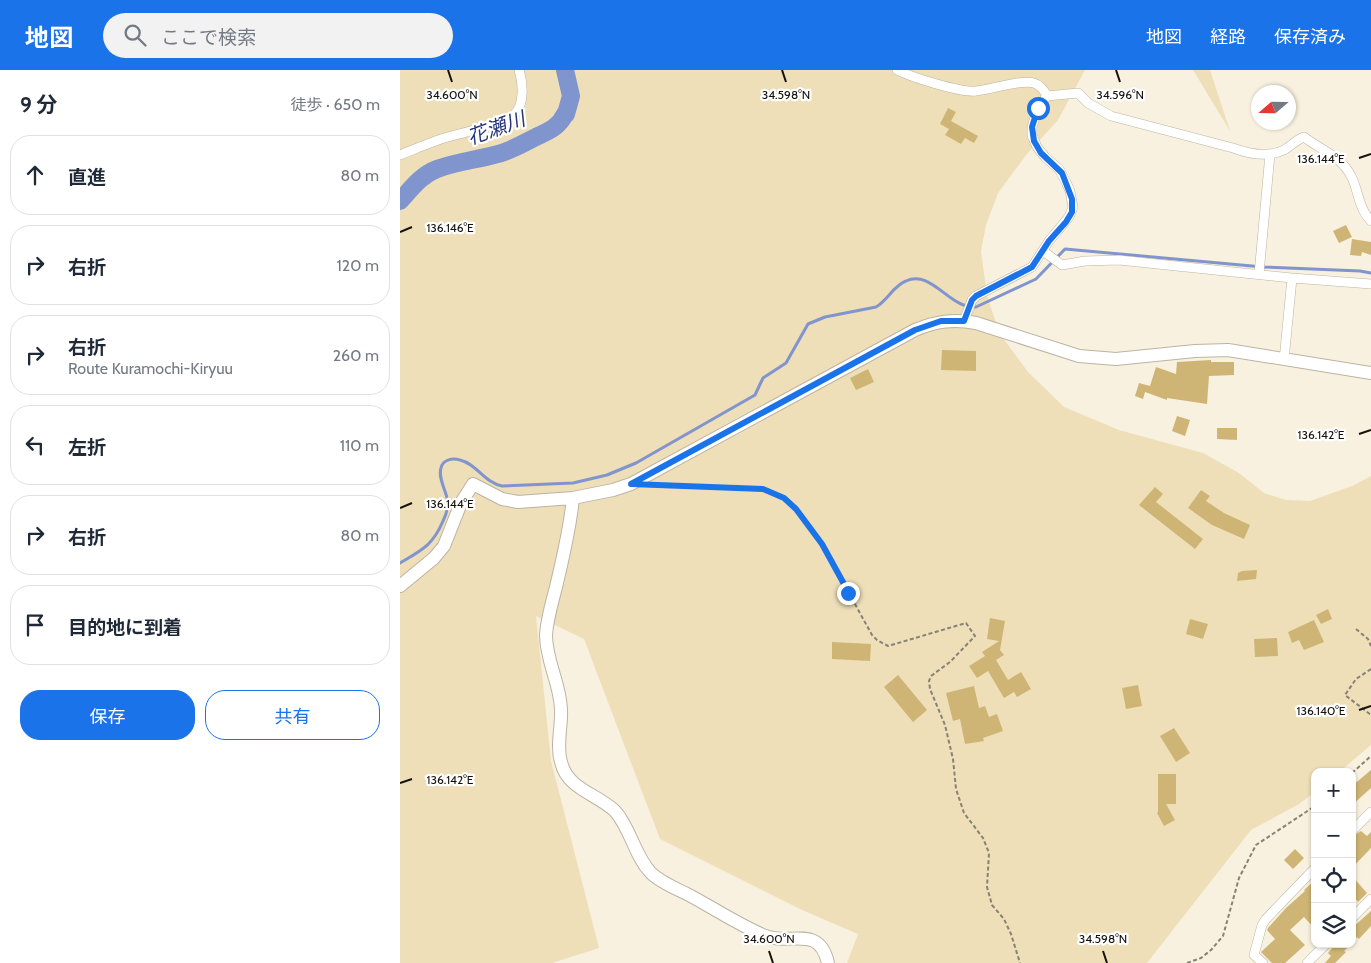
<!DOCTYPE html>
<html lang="ja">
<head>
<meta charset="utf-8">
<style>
  body { margin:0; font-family:Cabin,"Noto Sans JP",sans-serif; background:#f2f2f3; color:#1f2937 }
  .controls { position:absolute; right:15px; bottom:15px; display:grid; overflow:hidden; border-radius:10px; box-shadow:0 1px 4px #0004 }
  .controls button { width:45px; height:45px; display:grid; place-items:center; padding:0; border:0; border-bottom:1px solid #e0e1e3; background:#fff; color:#1f2937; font:25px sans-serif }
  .compass { position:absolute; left:851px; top:15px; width:45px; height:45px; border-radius:50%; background:#fff; box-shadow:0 1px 4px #0004; rotate:250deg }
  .stop { position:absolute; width:15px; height:15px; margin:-11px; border:4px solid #1a73e8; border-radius:50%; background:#fff }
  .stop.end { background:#1a73e8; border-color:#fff; box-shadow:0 1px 5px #0008 }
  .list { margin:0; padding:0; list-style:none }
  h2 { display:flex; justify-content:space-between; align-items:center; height:65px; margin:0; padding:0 20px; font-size:21px }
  h2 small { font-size:16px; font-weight:400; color:#747a83 }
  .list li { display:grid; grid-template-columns:32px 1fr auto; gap:15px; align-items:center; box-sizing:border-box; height:80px; margin:0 10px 10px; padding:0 10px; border:1px solid #e0e1e3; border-radius:20px }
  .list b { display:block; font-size:19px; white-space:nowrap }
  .list p { margin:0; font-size:16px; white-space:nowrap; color:#747a83 }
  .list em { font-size:16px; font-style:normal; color:#747a83 }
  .actions { display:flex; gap:10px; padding:15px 20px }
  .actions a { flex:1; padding:11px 0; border:1px solid #1a73e8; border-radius:20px; text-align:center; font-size:18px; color:#1a73e8 }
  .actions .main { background:#1a73e8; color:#fff }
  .icon { flex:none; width:28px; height:28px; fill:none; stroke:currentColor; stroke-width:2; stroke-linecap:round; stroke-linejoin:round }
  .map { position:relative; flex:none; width:971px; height:893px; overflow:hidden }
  header { display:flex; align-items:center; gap:30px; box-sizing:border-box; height:70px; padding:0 25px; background:#1a73e8; color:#fff }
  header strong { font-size:24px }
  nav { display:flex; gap:28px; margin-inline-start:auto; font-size:18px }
  .search { width:350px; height:45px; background:#f2f2f3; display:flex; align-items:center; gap:12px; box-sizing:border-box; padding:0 18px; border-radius:28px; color:#747a83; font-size:19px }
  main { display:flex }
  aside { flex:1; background:#fff }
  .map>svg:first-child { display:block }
  .green { fill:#eedfb9 }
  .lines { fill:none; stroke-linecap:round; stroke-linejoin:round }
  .stream { stroke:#8094cd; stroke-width:3 }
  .river { stroke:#8094cd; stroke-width:18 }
  .building { fill:#cfb575 }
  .street-casing { stroke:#bbb4a3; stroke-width:10 }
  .secondary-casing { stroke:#bbb4a3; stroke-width:14 }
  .path { stroke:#878276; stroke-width:2; stroke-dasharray:4 2.5; stroke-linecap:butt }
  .street { stroke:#fff; stroke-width:9 }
  .secondary { stroke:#fff; stroke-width:12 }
  .route { stroke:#1a73e8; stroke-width:6 }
  .ticks { fill:none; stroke:#15120c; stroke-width:2 }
  .labels { text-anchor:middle; stroke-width:4.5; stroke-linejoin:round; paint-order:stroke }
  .water-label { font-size:20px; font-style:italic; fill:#253579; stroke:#fff }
  .ticks-label { font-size:12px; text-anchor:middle; fill:#15120c; stroke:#fff; stroke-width:4.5; stroke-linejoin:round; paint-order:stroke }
</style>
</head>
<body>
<header>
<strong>地図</strong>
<div class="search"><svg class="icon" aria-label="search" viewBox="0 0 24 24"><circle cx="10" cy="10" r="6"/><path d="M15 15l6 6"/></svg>ここで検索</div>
<nav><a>地図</a><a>経路</a><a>保存済み</a></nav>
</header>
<main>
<aside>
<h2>9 分<small>徒歩 · 650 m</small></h2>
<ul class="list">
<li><svg class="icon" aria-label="ahead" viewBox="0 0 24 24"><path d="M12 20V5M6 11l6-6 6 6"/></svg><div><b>直進</b></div><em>80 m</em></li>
<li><svg class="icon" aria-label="right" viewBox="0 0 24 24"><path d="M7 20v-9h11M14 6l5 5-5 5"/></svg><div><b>右折</b></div><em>120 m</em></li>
<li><svg class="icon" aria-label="right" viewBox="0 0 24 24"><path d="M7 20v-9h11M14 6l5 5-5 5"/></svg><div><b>右折</b><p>Route Kuramochi-Kiryuu</p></div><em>260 m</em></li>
<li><svg class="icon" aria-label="left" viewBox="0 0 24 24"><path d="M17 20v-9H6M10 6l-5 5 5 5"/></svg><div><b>左折</b></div><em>110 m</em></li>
<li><svg class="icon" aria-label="right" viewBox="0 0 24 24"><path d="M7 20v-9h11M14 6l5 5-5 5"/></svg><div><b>右折</b></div><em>80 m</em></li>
<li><svg class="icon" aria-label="arrive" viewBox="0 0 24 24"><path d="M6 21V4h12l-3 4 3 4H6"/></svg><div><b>目的地に到着</b></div></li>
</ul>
<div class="actions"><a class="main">保存</a><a>共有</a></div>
</aside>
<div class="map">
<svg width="971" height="893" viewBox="0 0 971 893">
  <rect width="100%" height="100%" fill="#f8f1df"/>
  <!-- green -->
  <path class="green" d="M 0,0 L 685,0 L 658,50 L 627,84 L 598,123 L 586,155 L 581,181 L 587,226 L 600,264 L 628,302 L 664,337 L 719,360 L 803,383 L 839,403 L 864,423 L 886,430 L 910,431 L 952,416 L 971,406 L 971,675 L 939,702 L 915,702 L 915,722 L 899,734 L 851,760 L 747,893 L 447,893 L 458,864 L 402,840 L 260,769 L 184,569 L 136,546 L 151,691 L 199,878 L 152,893 L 0,893 Z
    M 793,0 L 810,0 L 830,61 Z"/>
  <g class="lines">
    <!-- stream -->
    <path class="stream" d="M 0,493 C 22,480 33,475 43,451 C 47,443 49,436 47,428 C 45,419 38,407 41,398 C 43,389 53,388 60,390 C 77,394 85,413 102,416 L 173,413 L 207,405 L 236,393 L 355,325 L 363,308 L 386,293 L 408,254 L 425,247 L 476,237 C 488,230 493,216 506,211 C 532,199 549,239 576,237 L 636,209 L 665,179 L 863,197 L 960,201 L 971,203"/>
    <!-- river -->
    <path class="river" d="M 0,131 C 11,119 21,105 37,99 C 56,92 75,90 94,85 C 109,82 122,74 136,67 C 149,61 159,57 165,44 L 166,44 L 171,26 L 165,0"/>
  </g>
  <!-- building -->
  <path class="building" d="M 548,38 L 556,42 L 551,51 L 578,66 L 574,73 L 565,68 L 561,74 L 545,65 L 549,59 L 540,54 Z
    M 946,155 L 952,167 L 939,173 L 933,161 Z
    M 952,169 L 971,172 L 971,185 L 962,182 L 961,186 L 950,185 Z
    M 542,280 L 576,281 L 576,301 L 541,300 Z
    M 811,290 L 811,292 L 834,292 L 834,305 L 809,306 L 807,334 L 767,328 L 767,330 L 745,322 L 743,329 L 735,326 L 739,313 L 750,316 L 756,297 L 776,304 L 777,292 Z
    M 468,299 L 474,312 L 456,320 L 450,308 Z
    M 777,346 L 790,350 L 785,366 L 772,361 Z
    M 817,358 L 837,358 L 837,370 L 817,369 Z
    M 755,417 L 763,424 L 756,432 L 803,469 L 795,479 L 739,435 Z
    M 801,420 L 810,426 L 806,431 L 824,443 L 850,455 L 844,469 L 812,455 L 788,438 Z
    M 857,500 L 856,509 L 837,511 L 838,503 L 842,501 Z
    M 928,539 L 932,549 L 921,554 L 916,545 Z
    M 590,548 L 605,551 L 600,580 L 604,585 L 596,590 L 608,610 L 621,602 L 631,619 L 617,627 L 614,622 L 604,628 L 588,601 L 577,608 L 569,596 L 585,586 L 582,582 L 599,571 L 587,569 Z
    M 790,549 L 808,554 L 803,569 L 786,564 Z
    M 914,550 L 924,572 L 904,580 L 899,570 L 892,573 L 888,562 Z
    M 877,568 L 878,586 L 855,587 L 854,569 Z
    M 432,572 L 471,574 L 470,591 L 432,589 Z
    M 498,605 L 527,640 L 513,652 L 484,617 Z
    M 738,615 L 742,636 L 726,639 L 722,618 Z
    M 574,616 L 579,638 L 585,636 L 589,647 L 597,644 L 603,661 L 583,668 L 584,671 L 565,674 L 560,649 L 553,651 L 546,623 Z
    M 774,658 L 790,683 L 776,692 L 760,666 Z
    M 971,700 L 971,718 L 952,735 L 952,716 Z
    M 758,704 L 776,704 L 776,734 L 766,734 L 775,750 L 764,756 L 757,743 L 758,742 Z
    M 961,761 L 967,766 L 971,762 L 971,778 L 952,798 L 952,767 Z
    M 895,779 L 904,788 L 893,799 L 884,790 Z
    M 952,806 L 967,823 L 958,832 L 957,830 L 952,833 Z
    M 915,810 L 915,859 L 904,847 L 890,860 L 905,875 L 885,893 L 872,893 L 861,882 L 875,869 L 867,860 L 868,858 L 886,838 L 905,821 L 904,820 Z
    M 971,841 L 971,856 L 959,869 L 957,867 L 952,873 L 952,858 Z
    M 936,874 L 951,874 L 944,881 L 946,882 L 935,893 L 925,893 L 931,886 L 928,883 Z"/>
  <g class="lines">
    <!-- street casing -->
    <g class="street-casing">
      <path id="street" d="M 497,0 C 511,7 561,23 576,21 C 589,20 622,9 634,13 C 640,15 644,20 647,26
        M 0,85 C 15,79 29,73 44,68 C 60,63 103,55 114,45 C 125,34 123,13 119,0
        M 643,181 L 662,195 L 685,191 L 719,190 L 892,208 L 971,214
        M 859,204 L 870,84
        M 564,251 L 572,230 L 576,226 L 632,197 L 649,171 L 669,147 L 673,137 L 670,121 L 666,112 L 659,99 L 646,88 L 637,77 L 632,65 L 632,57 L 638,38 L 647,26 L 678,23 L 688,33 L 711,46 L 833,78 C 849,84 867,88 884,80 C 891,76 896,70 904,67 C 921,80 941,86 951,106 C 959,121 958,138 971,151
        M 884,290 L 892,208
        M 952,761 L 971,742
        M 952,848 L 971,829
        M 863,893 L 854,885 L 862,855 L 866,849 L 915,798
        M 907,893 L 926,874"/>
    </g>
    <!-- secondary casing -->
    <g class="secondary-casing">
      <path id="secondary" d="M 173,428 C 170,458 163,488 156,517 C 152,533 147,549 146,565 C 146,591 160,613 161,639 C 162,656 156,675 161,692 C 168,720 196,723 215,741 C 231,759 234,785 251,803 C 260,812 275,818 287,824 C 312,837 337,854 363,865 C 389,877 419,853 428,893
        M 0,516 L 34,488 L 44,476 L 61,433 L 73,414 L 102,429 L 118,432 L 173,428 L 213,420 L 231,414 L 515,260 C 536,251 554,249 576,253 L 679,286 L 716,289 L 795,281 L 828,280 L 971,303"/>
    </g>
    <!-- path -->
    <path class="path" d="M 254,415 L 363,419 L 384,428 L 396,439 L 422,474 L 472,565 L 477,570 L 488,576 L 566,553 L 575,566 L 550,592 L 531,606 L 529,611 L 530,619 L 545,655 L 553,689 L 556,719 L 564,743 L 583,768 L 589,783 L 587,817 L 592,835 L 604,849 L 611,864 L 620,893
      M 956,559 L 968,569 L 971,576
      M 971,599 L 956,609 L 945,625 L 971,645
      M 952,703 L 971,686
      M 787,893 L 801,888 L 811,880 L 823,866 L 839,808 L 856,775 L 915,736"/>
    <!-- street -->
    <use href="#street" class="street"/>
    <!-- secondary -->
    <use href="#secondary" class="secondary"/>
  </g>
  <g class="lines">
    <!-- route -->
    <path class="route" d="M 448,523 L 444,514 L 422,474 L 396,439 L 384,428 L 363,419 L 231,414 L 515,260 L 541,251 L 564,251 L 572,230 L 576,226 L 632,197 L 649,171 L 666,152 L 672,142 L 672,129 L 662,103 L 641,83 L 634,71 L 632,57 L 638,38"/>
  </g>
  <!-- ticks -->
  <path class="ticks" d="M 48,0 L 52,12M 382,0 L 386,12M 716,0 L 720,12M 959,88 L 971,84M 0,162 L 12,157M 959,364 L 971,360M 0,438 L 12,433M 959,640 L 971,636M 0,713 L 12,709M 369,881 L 373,893M 703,881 L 707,893"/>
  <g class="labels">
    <!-- water labels -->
    <g class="water-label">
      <text transform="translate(96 58) rotate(-20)" y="7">花瀬川</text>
    </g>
  </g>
  <g class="ticks-label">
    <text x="52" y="29">34.600°N</text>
    <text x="386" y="29">34.598°N</text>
    <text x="720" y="29">34.596°N</text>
    <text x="921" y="93">136.144°E</text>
    <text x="50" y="162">136.146°E</text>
    <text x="921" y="369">136.142°E</text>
    <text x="50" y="438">136.144°E</text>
    <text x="921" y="645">136.140°E</text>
    <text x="50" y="714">136.142°E</text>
    <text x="369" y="873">34.600°N</text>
    <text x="703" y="873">34.598°N</text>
  </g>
</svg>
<div class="controls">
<button>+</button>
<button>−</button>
<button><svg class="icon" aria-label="locate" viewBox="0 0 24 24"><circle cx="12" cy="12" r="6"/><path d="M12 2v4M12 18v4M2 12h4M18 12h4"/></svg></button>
<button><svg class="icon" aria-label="layers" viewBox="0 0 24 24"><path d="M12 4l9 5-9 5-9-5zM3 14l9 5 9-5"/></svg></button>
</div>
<svg class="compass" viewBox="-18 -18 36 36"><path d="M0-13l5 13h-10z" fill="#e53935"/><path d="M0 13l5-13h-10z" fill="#747a83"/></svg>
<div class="stop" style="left:638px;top:38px"></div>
<div class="stop end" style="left:448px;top:523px"></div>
</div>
</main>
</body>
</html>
